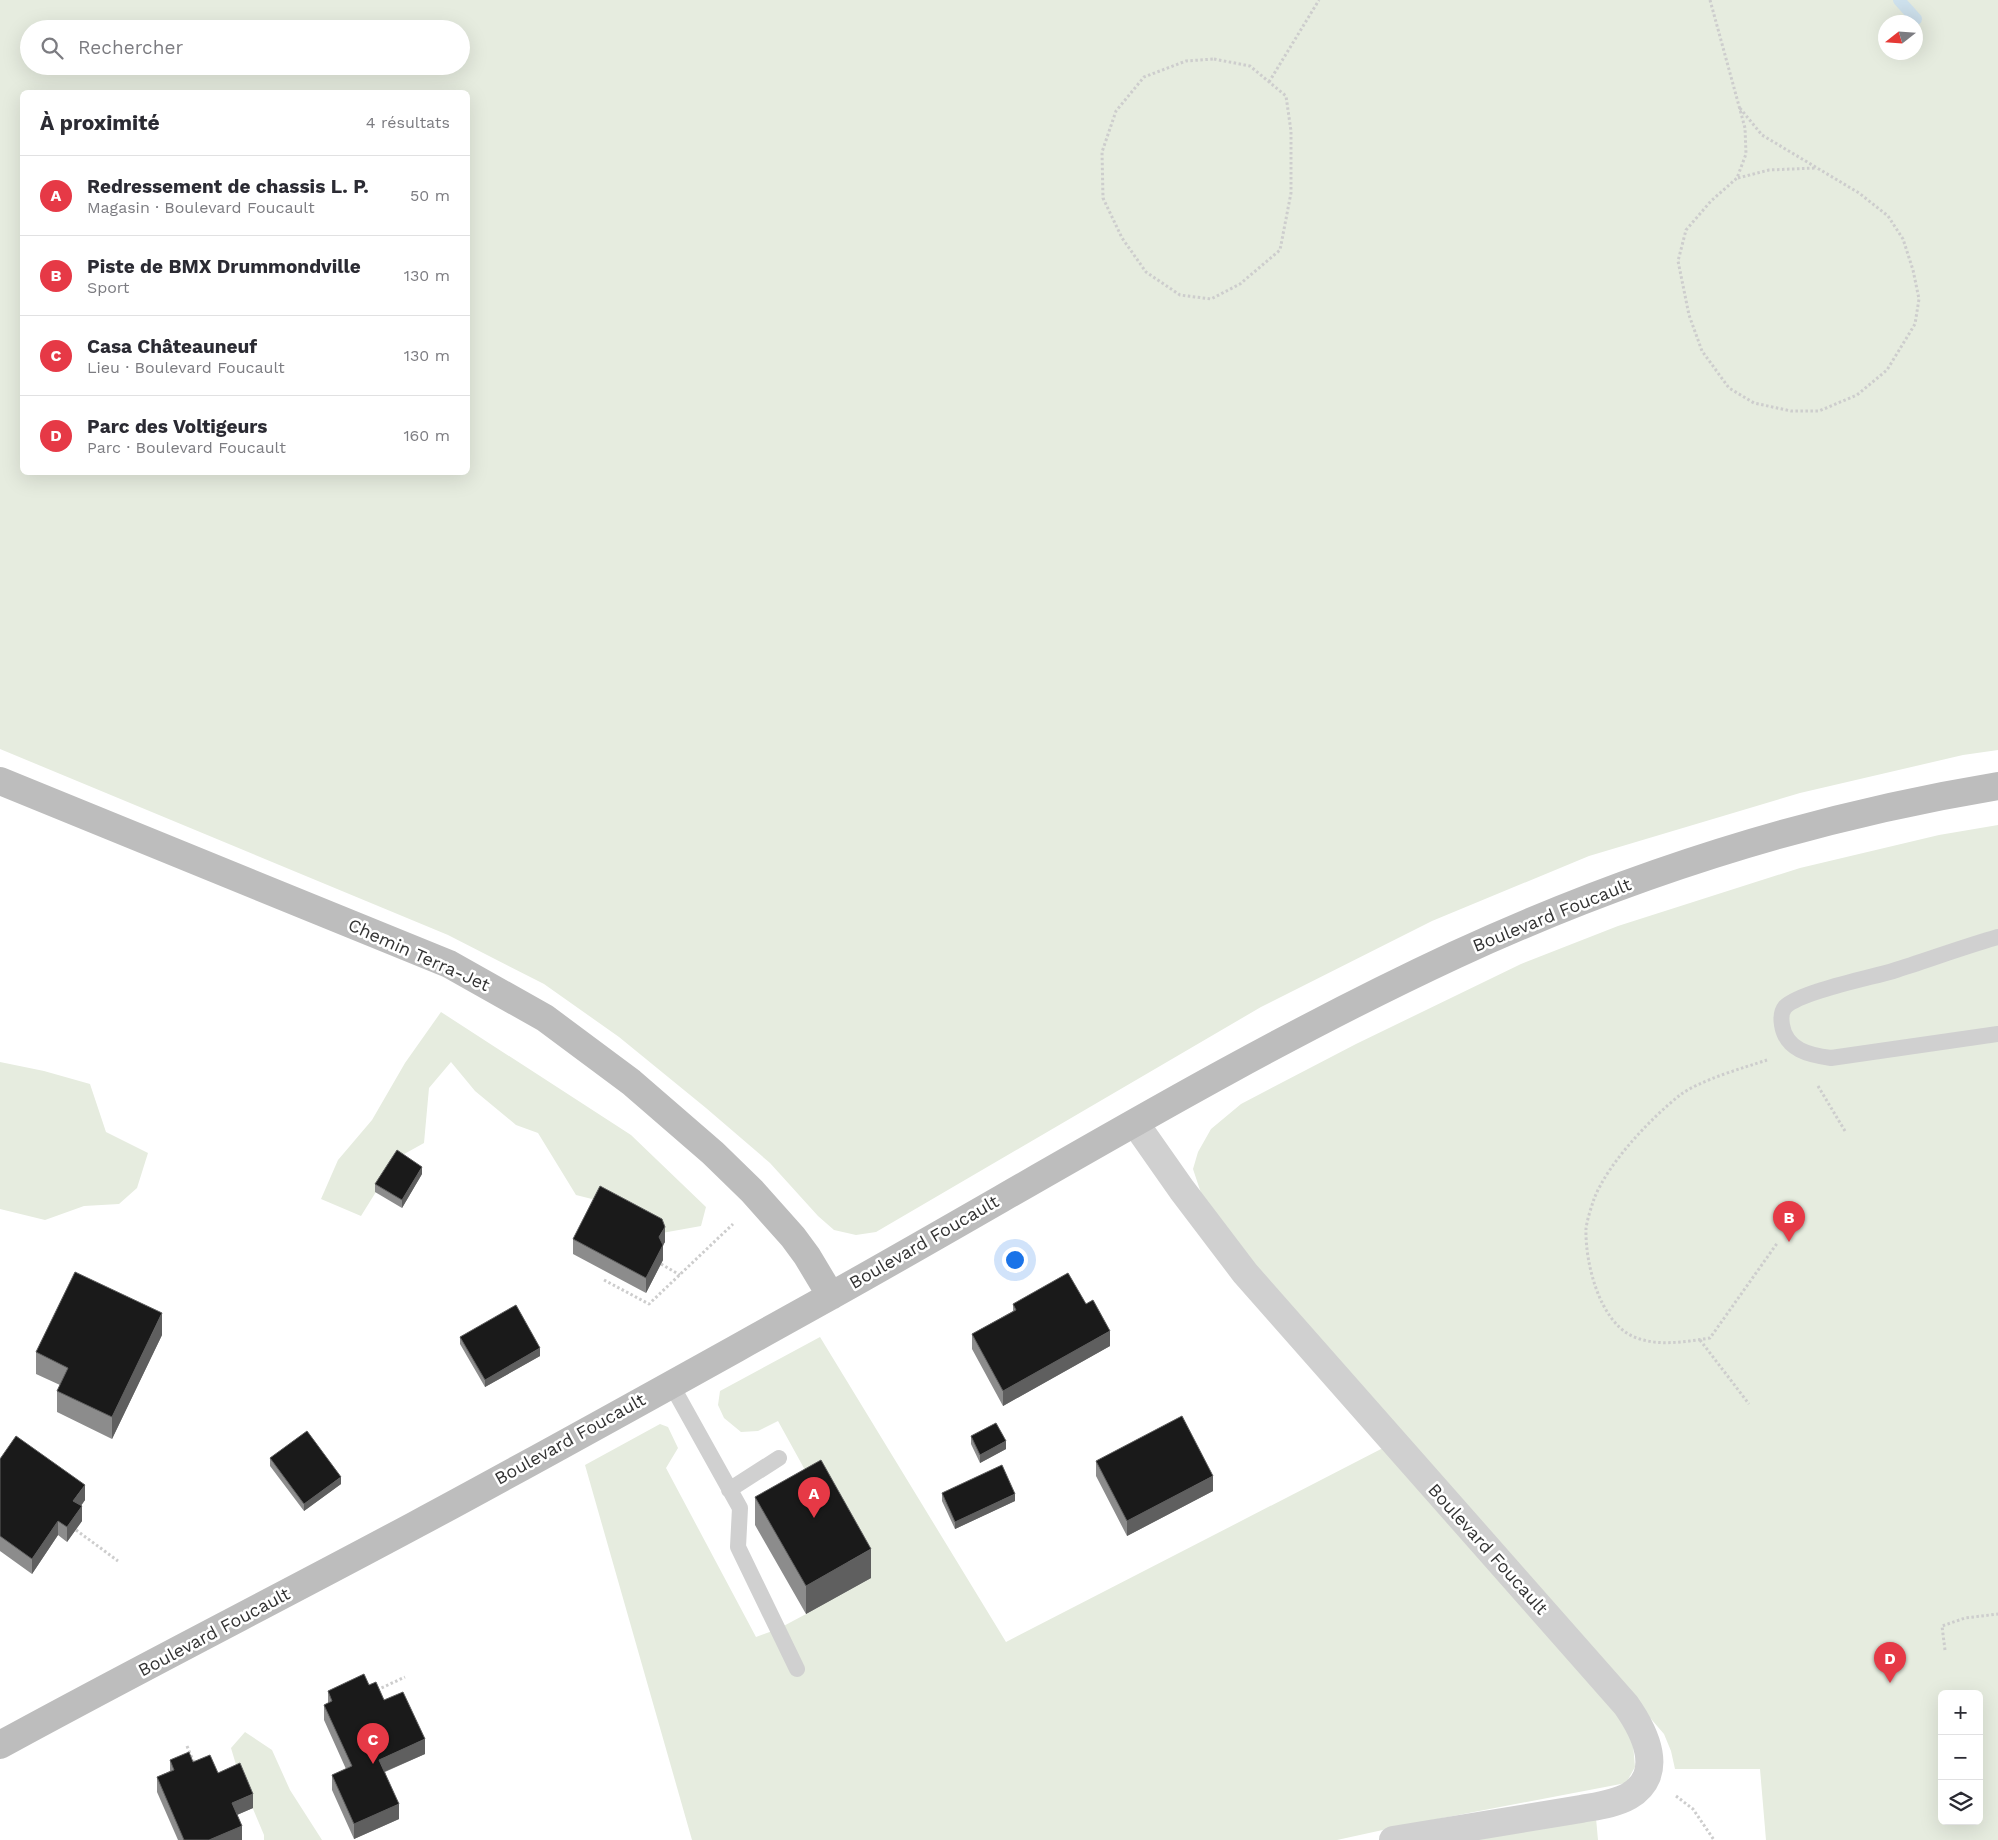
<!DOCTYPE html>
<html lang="fr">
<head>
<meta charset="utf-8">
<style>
  body { margin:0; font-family:"Work Sans",sans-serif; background:#f2f2f3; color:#2b2b33 }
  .controls { position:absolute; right:15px; bottom:15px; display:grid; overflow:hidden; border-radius:8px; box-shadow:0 5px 20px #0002 }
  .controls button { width:45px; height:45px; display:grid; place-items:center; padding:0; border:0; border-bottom:1px solid #e1e1e2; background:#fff; color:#2b2b33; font:25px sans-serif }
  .compass { position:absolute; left:1878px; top:15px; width:45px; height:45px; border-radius:50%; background:#fff; box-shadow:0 5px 20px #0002; rotate:253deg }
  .you { position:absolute; left:1014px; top:1259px; width:18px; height:18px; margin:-12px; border:4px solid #fff; border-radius:50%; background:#1a73e8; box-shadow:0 0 0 8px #1a73e833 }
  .badge { display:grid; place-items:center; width:32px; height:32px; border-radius:50%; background:#e63946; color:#fff; font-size:16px; font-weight:700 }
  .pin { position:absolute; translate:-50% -41px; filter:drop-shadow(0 1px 2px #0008) }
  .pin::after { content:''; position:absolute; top:26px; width:18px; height:15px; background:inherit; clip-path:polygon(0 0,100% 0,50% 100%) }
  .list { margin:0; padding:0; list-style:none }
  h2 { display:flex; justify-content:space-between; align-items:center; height:65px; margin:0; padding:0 20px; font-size:21px }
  h2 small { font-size:16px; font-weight:400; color:#7c7c81 }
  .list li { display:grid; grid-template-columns:32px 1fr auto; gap:15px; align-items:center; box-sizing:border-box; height:80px; padding:0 20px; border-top:1px solid #e1e1e2 }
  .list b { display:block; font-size:19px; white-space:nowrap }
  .list p { margin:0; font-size:16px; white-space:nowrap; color:#7c7c81 }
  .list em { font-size:16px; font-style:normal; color:#7c7c81 }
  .icon { flex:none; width:28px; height:28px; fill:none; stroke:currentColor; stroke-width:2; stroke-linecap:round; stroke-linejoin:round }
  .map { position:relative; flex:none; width:1998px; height:1840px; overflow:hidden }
  .search { position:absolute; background:#fff; box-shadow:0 5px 20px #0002; left:20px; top:20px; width:450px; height:55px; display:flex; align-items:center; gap:12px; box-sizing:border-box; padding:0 18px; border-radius:28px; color:#7c7c81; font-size:19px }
  .panel { position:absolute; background:#fff; box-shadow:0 5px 20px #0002; left:20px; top:90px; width:450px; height:385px; border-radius:8px }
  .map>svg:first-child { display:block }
  .green { fill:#e6ecdf; fill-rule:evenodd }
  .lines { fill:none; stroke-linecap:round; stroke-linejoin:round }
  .stream { stroke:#cfe2ee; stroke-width:12 }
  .path { stroke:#cdcdcd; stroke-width:3; stroke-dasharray:2.5 2.5; stroke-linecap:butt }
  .lane { stroke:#d0d0d0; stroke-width:16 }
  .street { stroke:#d0d0d0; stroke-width:28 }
  .secondary { stroke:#bdbdbd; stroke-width:28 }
  .wall { fill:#8c8c8c }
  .shaded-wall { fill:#5f5f5f }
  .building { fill:#1a1a1a; stroke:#5f5f5f }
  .labels { text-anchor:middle; stroke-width:5; stroke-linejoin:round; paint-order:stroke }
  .street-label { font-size:18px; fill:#333; stroke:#fff }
</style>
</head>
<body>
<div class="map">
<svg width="1998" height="1840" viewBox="0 0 1998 1840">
  <rect width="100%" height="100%" fill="#fff"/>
  <!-- green -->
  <path class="green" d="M 0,0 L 1998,0 L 1998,750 L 1963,755 L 1800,793 L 1589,856 L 1432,921 L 1261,1007 L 876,1232 L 856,1235 L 834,1230 L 818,1216 L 770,1163 L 706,1108 L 619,1037 L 544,984 L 448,935 L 0,749 ZM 1886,22 L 1916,22 L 1916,52 L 1886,52 ZM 29,29 L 461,29 L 461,66 L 29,66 ZM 22,92 L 468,92 L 468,472 L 22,472 Z
    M 1998,825 L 1998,1840 L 1766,1840 L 1760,1769 L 1675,1769 L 1671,1751 L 1664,1734 L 1551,1603 L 1370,1401 L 1223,1226 L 1201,1193 L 1193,1169 L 1198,1152 L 1211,1129 L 1241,1104 L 1356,1044 L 1521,964 L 1618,926 L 1800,868 L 1939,835 ZM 1942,1694 L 1979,1694 L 1979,1821 L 1942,1821 Z
    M 441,1012 L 631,1135 L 706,1207 L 701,1226 L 662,1233 L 600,1201 L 576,1195 L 538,1133 L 516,1125 L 475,1091 L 451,1062 L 429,1088 L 424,1143 L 397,1158 L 361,1216 L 321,1199 L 338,1160 L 372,1120 L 405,1063 Z
    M 0,1062 L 44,1071 L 90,1084 L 106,1132 L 148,1153 L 137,1188 L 119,1204 L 84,1206 L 45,1220 L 0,1209 Z
    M 820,1337 L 1006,1642 L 1383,1448 L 1624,1722 L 1633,1744 L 1635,1767 L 1626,1783 L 1401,1826 L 1337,1840 L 692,1840 L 585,1465 L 660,1424 L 668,1427 L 678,1448 L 666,1468 L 756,1637 L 778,1629 L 806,1614 L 871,1577 L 816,1490 L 778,1421 L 758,1431 L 741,1432 L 724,1418 L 718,1405 L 720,1391 Z
    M 245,1732 L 272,1750 L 290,1790 L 322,1840 L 264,1840 L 264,1835 L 240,1778 L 231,1748 Z
    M 1596,1818 L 1598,1840 L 1465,1840 Z"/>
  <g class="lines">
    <!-- stream -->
    <path class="stream" d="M 1899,0 L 1916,19"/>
    <!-- path -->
    <path class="path" d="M 1710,0 L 1745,128 L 1746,154 L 1737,178 L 1711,201 L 1686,230 L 1678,261 L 1689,315 L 1702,351 L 1729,388 L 1754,403 L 1791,411 L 1819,411 L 1857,395 L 1887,370 L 1915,324 L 1919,299 L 1913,270 L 1903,239 L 1888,216 L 1859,193 L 1762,135 L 1739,107
      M 1214,59 L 1250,66 L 1286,96 L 1291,131 L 1291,193 L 1280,250 L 1240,284 L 1211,299 L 1180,295 L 1146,272 L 1122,238 L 1103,198 L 1102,152 L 1116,111 L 1144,77 L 1186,61 Z
      M 1269,82 L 1319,0
      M 1738,178 L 1769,170 L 1815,168
      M 1767,1060 C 1743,1068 1700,1080 1680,1095 C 1650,1119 1608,1163 1594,1199 C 1591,1208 1587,1220 1586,1229 C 1585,1262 1599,1320 1632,1336 C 1656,1347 1684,1342 1710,1338 L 1778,1242
      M 1818,1086 L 1845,1131
      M 661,1264 L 680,1275
      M 604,1280 L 649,1304 L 733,1224
      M 1700,1340 L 1749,1404
      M 76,1530 L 118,1561
      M 1945,1650 L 1942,1626 L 1965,1618 L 1998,1614
      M 377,1690 L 405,1677
      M 187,1746 L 195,1765
      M 1676,1796 L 1693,1809 L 1714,1840"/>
    <!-- lane -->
    <path class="lane" d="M 1998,937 C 1963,947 1928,960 1893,971 C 1869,978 1800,992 1785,1007 C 1781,1012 1781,1019 1782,1025 C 1786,1050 1809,1055 1831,1058 L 1998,1034
      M 671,1384 L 740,1508 L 738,1547 L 797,1669
      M 729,1490 L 779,1458"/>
    <!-- street -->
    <path class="street" d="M 1135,1123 L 1182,1190 L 1245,1273 L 1626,1705 C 1645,1732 1666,1774 1629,1796 C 1615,1804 1597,1806 1581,1809 L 1393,1840"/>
    <!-- secondary -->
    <path class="secondary" d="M 0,781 L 449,964 L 545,1018 L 631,1082 L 713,1153 L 752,1191 L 793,1237 L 807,1256 L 831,1296
      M 0,1745 C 137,1670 277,1599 415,1525 C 553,1451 690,1374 827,1298 C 1035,1182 1238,1056 1455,955 C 1628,875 1810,817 1998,786"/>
  </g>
  <!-- wall -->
  <path class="wall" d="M 422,1174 L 402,1208 L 375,1192 L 375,1184 Z
    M 573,1239 L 665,1242 L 663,1245 L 663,1260 L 646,1293 L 573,1254 Z
    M 1013,1304 L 1110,1346 L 1003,1406 L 972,1349 L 972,1334 L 1013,1311 Z
    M 162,1335 L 112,1439 L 57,1412 L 57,1391 L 60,1385 L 36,1374 L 36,1352 Z
    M 460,1337 L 540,1356 L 485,1387 L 460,1344 Z
    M 971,1436 L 1006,1449 L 980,1463 L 971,1444 Z
    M 270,1458 L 341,1484 L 304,1511 L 270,1466 Z
    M 0,1459 L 85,1500 L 81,1506 L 82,1521 L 67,1542 L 58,1535 L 32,1574 L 0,1551 Z
    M 1096,1461 L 1213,1491 L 1127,1536 L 1096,1476 Z
    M 942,1493 L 1015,1501 L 955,1529 L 942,1501 Z
    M 755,1497 L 871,1578 L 806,1614 L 755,1525 Z
    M 369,1685 L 384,1700 L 425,1754 L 385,1772 L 399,1819 L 354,1839 L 332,1790 L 332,1775 L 346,1769 L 324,1720 L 324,1705 L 328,1703 L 328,1691 Z
    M 170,1760 L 193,1762 L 218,1773 L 253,1808 L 237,1815 L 242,1840 L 178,1840 L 157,1792 L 157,1777 L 170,1771 Z"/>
  <!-- shaded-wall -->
  <path class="shaded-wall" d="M 422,1167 L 422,1174 L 402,1208 L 402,1200 Z
    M 665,1227 L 665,1242 L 659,1252 L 659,1237 Z
    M 663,1245 L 663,1260 L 646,1293 L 646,1278 Z
    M 162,1313 L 162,1335 L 112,1439 L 112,1417 Z
    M 1110,1331 L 1110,1346 L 1003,1406 L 1003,1391 Z
    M 540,1348 L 540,1356 L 485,1387 L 485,1380 Z
    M 1006,1441 L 1006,1449 L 980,1463 L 980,1455 Z
    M 1213,1476 L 1213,1491 L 1127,1536 L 1127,1521 Z
    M 341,1477 L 341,1484 L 304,1511 L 304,1504 Z
    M 85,1485 L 85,1500 L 73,1516 L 73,1501 Z
    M 1015,1494 L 1015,1501 L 955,1529 L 955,1522 Z
    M 82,1506 L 82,1521 L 67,1542 L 67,1527 Z
    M 58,1521 L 58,1535 L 32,1574 L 32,1559 Z
    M 871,1549 L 871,1578 L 806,1614 L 806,1586 Z
    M 425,1739 L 425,1754 L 379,1774 L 379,1760 Z
    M 253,1794 L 253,1808 L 232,1817 L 232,1803 Z
    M 399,1804 L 399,1819 L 354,1839 L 354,1824 Z
    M 242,1826 L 242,1840 L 209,1840 Z"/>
  <!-- building -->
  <path class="building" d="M 397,1150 L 422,1167 L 402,1200 L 375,1184 Z
    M 600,1186 L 662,1219 L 665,1227 L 659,1237 L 663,1245 L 646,1278 L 573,1239 Z
    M 75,1272 L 162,1313 L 112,1417 L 57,1391 L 68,1368 L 36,1352 Z
    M 1068,1273 L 1086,1304 L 1093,1300 L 1110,1331 L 1003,1391 L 972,1334 L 1016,1310 L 1013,1304 Z
    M 516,1305 L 540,1348 L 485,1380 L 460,1337 Z
    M 1182,1416 L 1213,1476 L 1127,1521 L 1096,1461 Z
    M 996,1423 L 1006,1441 L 980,1455 L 971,1436 Z
    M 307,1431 L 341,1477 L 304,1504 L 270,1458 Z
    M 16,1436 L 85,1485 L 73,1501 L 82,1506 L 67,1527 L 58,1521 L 32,1559 L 0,1536 L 0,1459 Z
    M 821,1460 L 871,1549 L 806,1586 L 755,1497 Z
    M 1002,1465 L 1015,1494 L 955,1522 L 942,1493 Z
    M 364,1674 L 369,1685 L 376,1682 L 384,1700 L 403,1692 L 425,1739 L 379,1760 L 399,1804 L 354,1824 L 332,1775 L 352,1766 L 324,1705 L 332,1701 L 328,1691 Z
    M 189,1752 L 193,1762 L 210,1755 L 218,1773 L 240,1763 L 253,1794 L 232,1803 L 242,1826 L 209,1840 L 184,1840 L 157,1777 L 174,1770 L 170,1760 Z"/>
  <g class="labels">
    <!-- street labels -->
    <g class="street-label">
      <text transform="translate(1552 915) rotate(-22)" y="6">Boulevard Foucault</text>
      <text transform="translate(419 955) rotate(24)" y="6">Chemin Terra-Jet</text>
      <text transform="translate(924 1242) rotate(-30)" y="6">Boulevard Foucault</text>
      <text transform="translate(570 1439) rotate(-29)" y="6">Boulevard Foucault</text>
      <text transform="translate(1488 1549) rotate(48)" y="6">Boulevard Foucault</text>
      <text transform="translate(214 1632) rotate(-28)" y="6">Boulevard Foucault</text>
    </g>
  </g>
</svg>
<div class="controls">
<button>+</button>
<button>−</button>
<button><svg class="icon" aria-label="layers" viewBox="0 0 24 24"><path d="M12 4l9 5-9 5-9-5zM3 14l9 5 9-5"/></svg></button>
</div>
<svg class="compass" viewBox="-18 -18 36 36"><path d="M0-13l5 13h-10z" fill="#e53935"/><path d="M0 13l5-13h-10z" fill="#7c7c81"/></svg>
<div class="you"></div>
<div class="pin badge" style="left:814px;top:1518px">A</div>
<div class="pin badge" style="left:1789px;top:1242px">B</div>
<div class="pin badge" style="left:373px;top:1764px">C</div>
<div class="pin badge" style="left:1890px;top:1683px">D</div>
<div class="search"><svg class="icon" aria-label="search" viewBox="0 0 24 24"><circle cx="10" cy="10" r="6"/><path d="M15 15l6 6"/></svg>Rechercher</div>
<section class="panel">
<h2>À proximité<small>4 résultats</small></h2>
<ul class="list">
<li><span class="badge">A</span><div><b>Redressement de chassis L. P.</b><p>Magasin · Boulevard Foucault</p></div><em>50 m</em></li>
<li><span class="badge">B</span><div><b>Piste de BMX Drummondville</b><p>Sport</p></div><em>130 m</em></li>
<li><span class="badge">C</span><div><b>Casa Châteauneuf</b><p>Lieu · Boulevard Foucault</p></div><em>130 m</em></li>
<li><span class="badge">D</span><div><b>Parc des Voltigeurs</b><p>Parc · Boulevard Foucault</p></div><em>160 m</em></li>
</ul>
</section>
</div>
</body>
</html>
